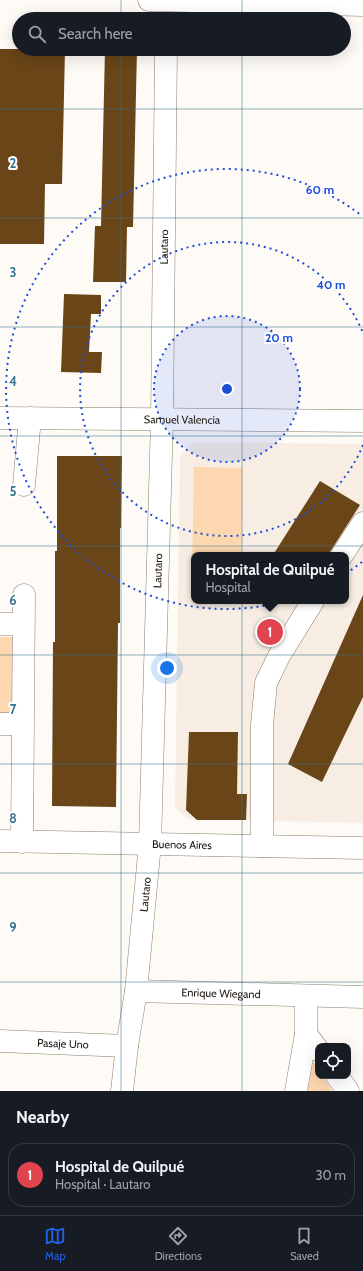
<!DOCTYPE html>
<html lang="en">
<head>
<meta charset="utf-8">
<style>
  body { margin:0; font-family:Cabin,sans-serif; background:#242831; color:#f1f3f6 }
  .controls { position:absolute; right:12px; bottom:12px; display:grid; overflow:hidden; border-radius:8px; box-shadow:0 4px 16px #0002 }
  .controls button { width:36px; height:36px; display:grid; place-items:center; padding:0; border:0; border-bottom:1px solid #363941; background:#171b24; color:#f1f3f6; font:20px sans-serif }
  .you { position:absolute; left:167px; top:668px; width:14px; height:14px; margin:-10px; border:3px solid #fff; border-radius:50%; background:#1a73e8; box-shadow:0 0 0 6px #1a73e833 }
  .badge { display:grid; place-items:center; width:26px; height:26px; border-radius:50%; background:#2563eb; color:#fff; font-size:13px; font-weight:700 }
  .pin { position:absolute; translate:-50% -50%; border:2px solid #fff; box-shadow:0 1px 4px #0006 }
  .popup { position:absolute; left:191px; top:552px; width:158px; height:52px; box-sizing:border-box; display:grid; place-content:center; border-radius:8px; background:#171b24; filter:drop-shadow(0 1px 3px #0005); font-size:13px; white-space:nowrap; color:#9ea1a6 }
  .popup b { font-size:15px; color:#f1f3f6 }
  .popup::after { content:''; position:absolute; left:50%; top:100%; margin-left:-8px; border:8px solid transparent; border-top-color:#171b24 }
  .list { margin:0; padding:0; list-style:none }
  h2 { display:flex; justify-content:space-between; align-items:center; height:52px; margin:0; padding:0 16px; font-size:17px }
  h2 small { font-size:13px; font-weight:400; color:#9ea1a6 }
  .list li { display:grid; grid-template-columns:26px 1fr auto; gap:12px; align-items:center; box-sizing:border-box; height:64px; margin:0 8px 8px; padding:0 8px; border:1px solid #363941; border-radius:16px }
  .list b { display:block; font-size:15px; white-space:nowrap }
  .list p { margin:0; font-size:13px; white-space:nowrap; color:#9ea1a6 }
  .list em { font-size:13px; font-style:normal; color:#9ea1a6 }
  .icon { flex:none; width:22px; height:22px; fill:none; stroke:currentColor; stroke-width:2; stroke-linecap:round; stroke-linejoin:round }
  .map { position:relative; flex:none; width:363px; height:1091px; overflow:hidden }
  .search { position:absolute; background:#171b24; box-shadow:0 4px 16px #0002; left:12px; right:12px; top:12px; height:44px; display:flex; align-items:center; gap:10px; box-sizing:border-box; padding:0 14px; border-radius:22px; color:#9ea1a6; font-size:15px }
  .sheet { height:124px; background:#171b24 }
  nav { display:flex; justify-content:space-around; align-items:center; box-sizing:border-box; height:56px; border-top:1px solid #363941; background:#171b24; font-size:11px; color:#9ea1a6 }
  nav a { display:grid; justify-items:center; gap:2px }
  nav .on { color:#2563eb }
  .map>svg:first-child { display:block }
  .built { fill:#f7ede3; fill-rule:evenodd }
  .green { fill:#fcd7af }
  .building { fill:#694517 }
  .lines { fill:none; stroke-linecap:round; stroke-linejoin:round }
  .minor-casing { stroke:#8d7c6a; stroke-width:23 }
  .major-casing { stroke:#8d7c6a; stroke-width:23 }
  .minor { stroke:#fff; stroke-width:22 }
  .major { stroke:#fff; stroke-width:22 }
  .grid { fill:none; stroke:#37718a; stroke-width:1; stroke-opacity:0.55 }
  .ring { fill:none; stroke:#1d4ed8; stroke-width:2; stroke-dasharray:2 4 }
  .labels { text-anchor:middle; stroke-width:4; stroke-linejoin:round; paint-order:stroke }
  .street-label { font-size:11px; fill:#211a13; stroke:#fff }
  .grid-label { font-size:13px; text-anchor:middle; font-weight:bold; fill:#37718a; stroke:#fff; stroke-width:4; stroke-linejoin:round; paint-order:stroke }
  .centre { fill:#1d4ed8; stroke:#fff; stroke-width:2 }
  .ring-label { font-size:12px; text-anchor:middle; font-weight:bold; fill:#1d4ed8; stroke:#fff; stroke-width:4; stroke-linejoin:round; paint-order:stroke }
</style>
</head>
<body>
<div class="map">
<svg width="363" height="1091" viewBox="0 0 363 1091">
  <rect width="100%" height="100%" fill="#fefaf6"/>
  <!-- built -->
  <path class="built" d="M 194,442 L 363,444 L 363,823 L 187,819 L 175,807 L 180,457 ZM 194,555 L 346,555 L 346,601 L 194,601 Z"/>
  <!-- green -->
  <path class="green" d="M 194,467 L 243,468 L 241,555 L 194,555 L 194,566 L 192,566 Z
    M 0,637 L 14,637 L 15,717 L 0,717 Z
    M 313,1061 L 318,1068 L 318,1076 L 323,1076 L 332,1091 L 308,1091 Z"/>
  <!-- building -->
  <path class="building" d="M 0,49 L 65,49 L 62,184 L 45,184 L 44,244 L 0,244 Z
    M 105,49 L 137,49 L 133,227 L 127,227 L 126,282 L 93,282 L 95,226 L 101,226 Z
    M 64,294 L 101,295 L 101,314 L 91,314 L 89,352 L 102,352 L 101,373 L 61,372 Z
    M 57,456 L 122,456 L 121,528 L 120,528 L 120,623 L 118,623 L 116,807 L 52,806 L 53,642 L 55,642 L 55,551 L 57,551 Z
    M 320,481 L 360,505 L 328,555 L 273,555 Z
    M 363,595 L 363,697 L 322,782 L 288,764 Z
    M 189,732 L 238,732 L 237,794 L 247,794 L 246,820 L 197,820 L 186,810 Z"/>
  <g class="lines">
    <!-- minor casing -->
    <g class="minor-casing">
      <g id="minor">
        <path id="s1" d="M 0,418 L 363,421"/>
        <path d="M 24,485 L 30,418"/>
        <path d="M 342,555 L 363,523"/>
        <path d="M 0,624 L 23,624"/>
        <path d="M 0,724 L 22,724"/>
        <path id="s2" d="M 0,841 L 363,848"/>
        <path d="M 22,842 L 24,595"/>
        <path d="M 262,846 L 262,725 L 266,683 L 279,656 L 313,601"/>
        <path id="s3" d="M 136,991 L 363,997"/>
        <path d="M 306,996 L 306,1034 L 318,1050"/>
        <path id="s4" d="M 0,1041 L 127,1046"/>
        <path d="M 337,1076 L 348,1091"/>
        <path d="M 296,1091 L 306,1034"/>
      </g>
    </g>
    <!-- major casing -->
    <g class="major-casing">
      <g id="major">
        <path d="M 149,0 L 363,5"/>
        <path id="s5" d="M 122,1091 L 127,1046 L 136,991 L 150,844 L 162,419 L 166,49"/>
      </g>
    </g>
    <!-- minor -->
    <use href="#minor" class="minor"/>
    <!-- major -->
    <use href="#major" class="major"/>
  </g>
  <!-- grid -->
  <path class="grid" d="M 121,0 L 121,19M 242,0 L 242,19M 121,49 L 121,1091M 242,49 L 242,1091M 0,109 L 363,109M 0,218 L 363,218M 0,327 L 363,327M 0,436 L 363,436M 0,546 L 363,546M 0,655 L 363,655M 0,764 L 363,764M 0,873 L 363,873M 0,982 L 363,982"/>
  <!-- distance rings -->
  <circle cx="227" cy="389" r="73" fill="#1d4ed8" fill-opacity=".12"/>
  <g class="ring">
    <circle cx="227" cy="389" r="73"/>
    <path d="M363 445A147 147 0 1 1 363 333"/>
    <path d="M362 562A220 220 0 1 1 362 216"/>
  </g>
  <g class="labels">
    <!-- street labels -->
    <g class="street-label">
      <text dy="4" stroke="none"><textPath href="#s5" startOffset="846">Lautaro</textPath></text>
      <text dy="4" stroke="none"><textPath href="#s1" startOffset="182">Samuel Valencia</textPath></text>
      <text dy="4" stroke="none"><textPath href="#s5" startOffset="522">Lautaro</textPath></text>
      <text dy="4" stroke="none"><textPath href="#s2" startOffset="182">Buenos Aires</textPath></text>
      <text dy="4" stroke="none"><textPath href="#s5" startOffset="198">Lautaro</textPath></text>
      <text dy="4" stroke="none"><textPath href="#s3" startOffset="85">Enrique Wiegand</textPath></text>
      <text dy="4" stroke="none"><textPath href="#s4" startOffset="63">Pasaje Uno</textPath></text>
    </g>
  </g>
  <g class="grid-label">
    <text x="13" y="168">2</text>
    <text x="13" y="277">3</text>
    <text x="13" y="386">4</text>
    <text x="13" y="496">5</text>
    <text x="13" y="605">6</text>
    <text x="13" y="714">7</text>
    <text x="13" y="823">8</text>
    <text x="13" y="932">9</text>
  </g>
  <circle cx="227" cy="389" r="6" class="centre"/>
  <g class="ring-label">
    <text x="320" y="194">60 m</text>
    <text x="331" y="289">40 m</text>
    <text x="279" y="342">20 m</text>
  </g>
</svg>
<div class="controls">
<button><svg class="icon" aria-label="locate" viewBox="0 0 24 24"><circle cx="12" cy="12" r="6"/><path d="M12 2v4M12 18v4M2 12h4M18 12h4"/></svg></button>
</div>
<div class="you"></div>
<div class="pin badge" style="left:270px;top:632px;background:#e0444e">1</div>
<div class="popup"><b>Hospital de Quilpué</b>Hospital</div>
<div class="search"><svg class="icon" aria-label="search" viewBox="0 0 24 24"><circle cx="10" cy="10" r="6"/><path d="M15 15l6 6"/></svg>Search here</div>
</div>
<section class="sheet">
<h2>Nearby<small></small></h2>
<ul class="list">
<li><span class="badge" style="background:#e0444e">1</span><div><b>Hospital de Quilpué</b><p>Hospital · Lautaro</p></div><em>30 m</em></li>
</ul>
</section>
<nav>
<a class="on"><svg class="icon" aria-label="map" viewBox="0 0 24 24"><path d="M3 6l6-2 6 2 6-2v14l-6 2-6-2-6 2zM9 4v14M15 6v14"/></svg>Map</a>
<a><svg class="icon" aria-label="directions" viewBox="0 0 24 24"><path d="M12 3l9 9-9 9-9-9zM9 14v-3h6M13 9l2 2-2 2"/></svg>Directions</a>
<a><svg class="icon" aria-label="saved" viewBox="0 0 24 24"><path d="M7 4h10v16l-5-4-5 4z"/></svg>Saved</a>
</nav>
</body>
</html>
